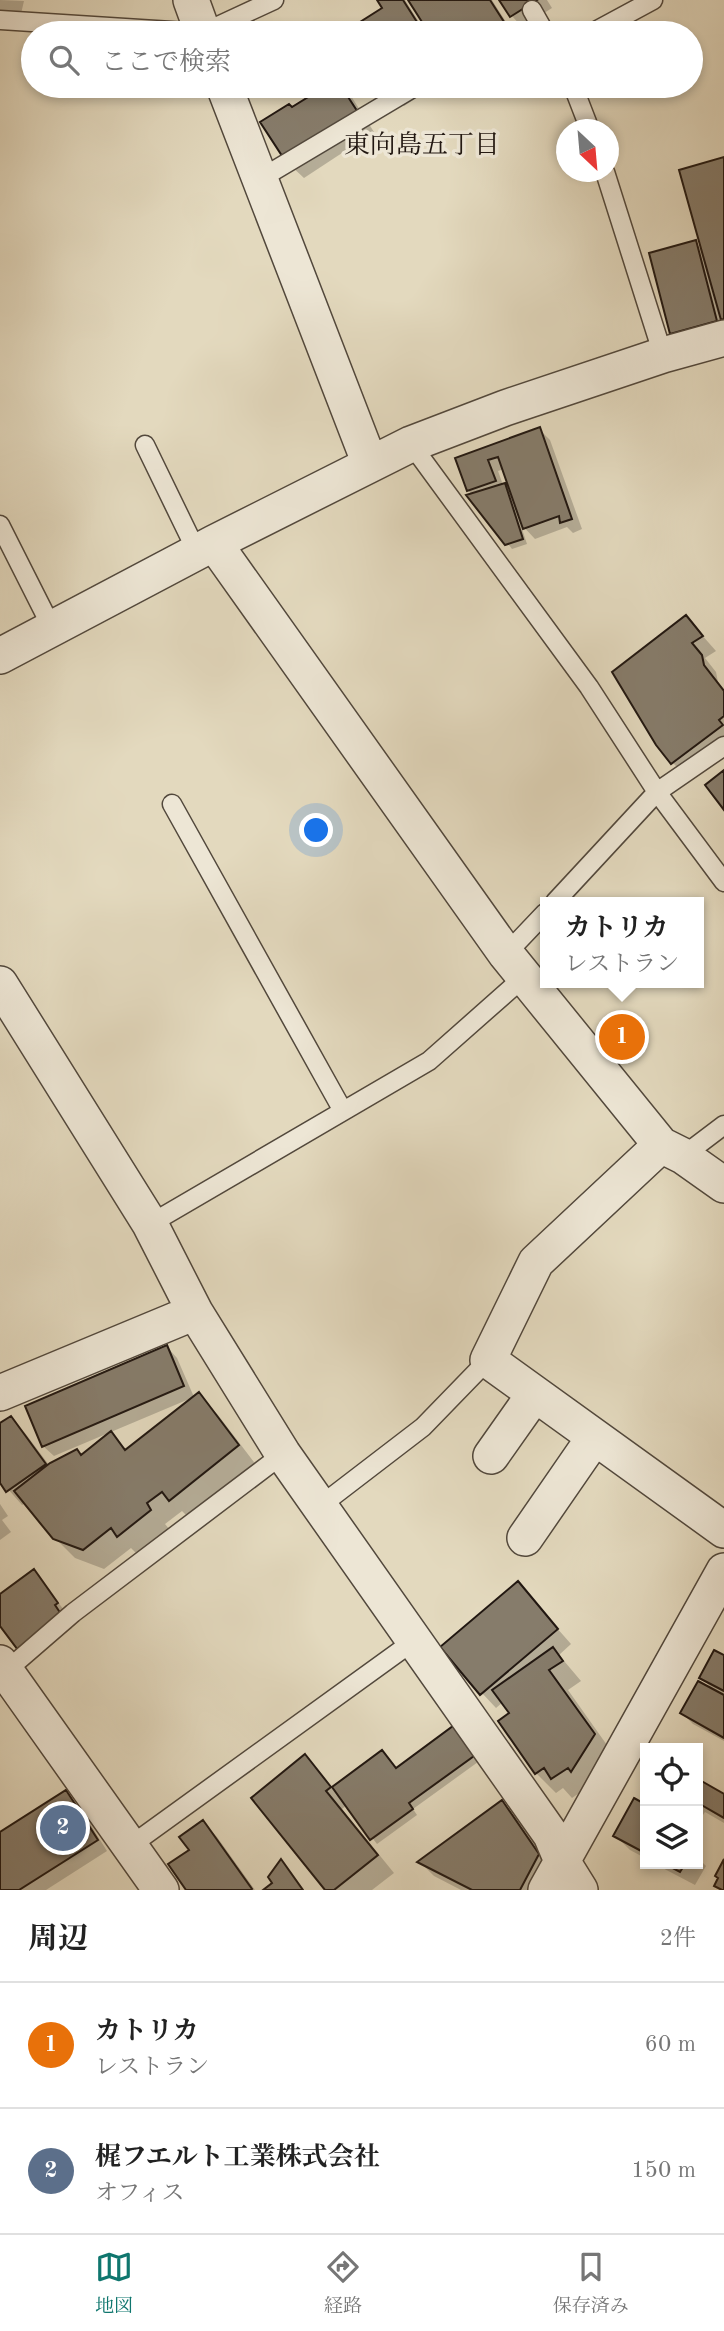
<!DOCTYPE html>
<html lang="ja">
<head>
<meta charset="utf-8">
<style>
  body { margin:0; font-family:"Old Standard TT","Noto Serif JP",serif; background:#f6f6f6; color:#222 }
  .controls { position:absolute; right:21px; bottom:21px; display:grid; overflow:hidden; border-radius:0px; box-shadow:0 4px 10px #0003 }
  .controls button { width:63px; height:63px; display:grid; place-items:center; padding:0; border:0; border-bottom:2px solid #e0e0e0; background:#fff; color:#222; font:35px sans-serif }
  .compass { position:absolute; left:556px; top:119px; width:63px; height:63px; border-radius:50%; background:#fff; box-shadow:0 4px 10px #0003; rotate:154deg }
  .you { position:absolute; left:317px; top:831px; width:24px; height:24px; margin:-18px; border:5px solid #fff; border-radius:50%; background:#1a73e8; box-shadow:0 0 0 10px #1a73e833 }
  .badge { display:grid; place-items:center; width:46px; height:46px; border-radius:50%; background:#0f766e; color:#fff; font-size:23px; font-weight:700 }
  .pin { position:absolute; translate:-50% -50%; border:4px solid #fff; box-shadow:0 2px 7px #0006 }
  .popup { position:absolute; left:540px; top:897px; width:164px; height:91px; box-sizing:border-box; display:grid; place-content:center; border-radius:0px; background:#fff; filter:drop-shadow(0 2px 5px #0005); font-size:23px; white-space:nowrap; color:#767676 }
  .popup b { font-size:26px; color:#222 }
  .popup::after { content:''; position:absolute; left:50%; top:100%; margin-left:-14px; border:14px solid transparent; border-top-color:#fff }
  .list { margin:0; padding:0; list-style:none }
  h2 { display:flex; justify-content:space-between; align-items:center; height:91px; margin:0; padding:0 28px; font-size:30px }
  h2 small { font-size:23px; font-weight:400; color:#767676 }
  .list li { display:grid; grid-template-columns:46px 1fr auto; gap:21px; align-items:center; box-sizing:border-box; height:126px; padding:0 28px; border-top:2px solid #e0e0e0 }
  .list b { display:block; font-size:26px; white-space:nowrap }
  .list p { margin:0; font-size:23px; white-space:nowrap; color:#767676 }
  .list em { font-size:23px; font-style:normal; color:#767676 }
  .icon { flex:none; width:38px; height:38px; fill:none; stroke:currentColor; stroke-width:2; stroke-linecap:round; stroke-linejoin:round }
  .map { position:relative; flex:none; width:724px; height:1890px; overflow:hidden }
  .search { position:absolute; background:#fff; box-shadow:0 4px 10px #0003; left:21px; right:21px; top:21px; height:77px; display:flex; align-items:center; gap:18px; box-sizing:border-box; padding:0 24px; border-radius:38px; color:#767676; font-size:26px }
  .sheet { height:343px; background:#fff }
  nav { display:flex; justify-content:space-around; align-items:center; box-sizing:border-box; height:98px; border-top:2px solid #e0e0e0; background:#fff; font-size:19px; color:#767676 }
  nav a { display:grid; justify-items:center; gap:4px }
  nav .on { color:#0f766e }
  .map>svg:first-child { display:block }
  .shadow { fill:#0003; fill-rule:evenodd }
  .building { fill:#867c6b; stroke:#211711; stroke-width:2 }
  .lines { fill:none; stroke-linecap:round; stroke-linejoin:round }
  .lane-casing { stroke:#52483c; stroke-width:21 }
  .street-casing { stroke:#52483c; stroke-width:38 }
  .lane { stroke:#ede6d5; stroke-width:18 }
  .street { stroke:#ede6d5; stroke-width:35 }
  .labels { text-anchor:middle; stroke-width:7; stroke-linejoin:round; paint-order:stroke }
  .neighbourhood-label { font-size:26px; fill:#211711; stroke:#ede6d5 }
</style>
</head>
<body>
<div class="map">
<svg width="724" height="1890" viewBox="0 0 724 1890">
  <rect width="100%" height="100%" fill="#e3d9be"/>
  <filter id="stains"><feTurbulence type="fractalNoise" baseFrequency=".00286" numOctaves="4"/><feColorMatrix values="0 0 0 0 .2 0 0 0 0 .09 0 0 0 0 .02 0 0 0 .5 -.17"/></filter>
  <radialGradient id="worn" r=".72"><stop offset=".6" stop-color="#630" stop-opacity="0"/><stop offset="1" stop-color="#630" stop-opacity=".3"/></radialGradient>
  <!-- shadow -->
  <path class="shadow" d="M 0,0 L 24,1 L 17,31 L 0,28 Z
    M 379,0 L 405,0 L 426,33 L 354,33 L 352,30 L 385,9 Z
    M 410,0 L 492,0 L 513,33 L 432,33 Z
    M 501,0 L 547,0 L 552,8 L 522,27 L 512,16 Z
    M 329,86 L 342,86 L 351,96 L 374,132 L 304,178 L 289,164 L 292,109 Z
    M 388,86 L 435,86 L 404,106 Z
    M 724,159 L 724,322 L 683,344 L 672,333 L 695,242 L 704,251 Z
    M 539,429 L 550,440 L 582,529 L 573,533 L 567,527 L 535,539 L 520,523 L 527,544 L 512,549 L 468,490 L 457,459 ZM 504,469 L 512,493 L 503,485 L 498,471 Z
    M 686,617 L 716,651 L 705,658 L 716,672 L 718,682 L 724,690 L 724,749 L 687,777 L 672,762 Z
    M 167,1347 L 177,1358 L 194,1397 L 54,1456 L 43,1446 Z
    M 198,1395 L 218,1415 L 257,1466 L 190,1519 L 182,1511 L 165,1524 L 170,1530 L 138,1555 L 131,1548 L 104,1569 L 75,1558 L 55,1538 L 26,1503 L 22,1505 L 0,1480 L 0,1426 L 10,1418 L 25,1433 L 49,1465 L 81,1457 L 110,1433 L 128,1451 Z
    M 0,1504 L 8,1516 L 2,1520 L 11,1532 L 0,1540 Z
    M 34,1571 L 67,1614 L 64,1616 L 72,1628 L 30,1660 L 0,1623 L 0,1596 Z
    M 518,1584 L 571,1644 L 559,1655 L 581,1681 L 568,1690 L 614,1755 L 588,1787 L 572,1798 L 563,1788 L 556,1793 L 536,1773 L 511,1713 L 503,1702 L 496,1708 L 482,1693 Z
    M 724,1657 L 724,1741 L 693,1724 L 682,1713 L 713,1690 L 701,1677 Z
    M 458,1734 L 478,1762 L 413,1809 L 417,1815 L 377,1844 L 347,1805 L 342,1809 L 394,1873 L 372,1890 L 327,1890 L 305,1757 L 333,1788 L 396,1770 Z
    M 698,1781 L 724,1796 L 724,1823 L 705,1812 L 701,1818 L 698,1816 Z
    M 66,1792 L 76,1802 L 107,1851 L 46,1890 L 0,1890 L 0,1834 Z
    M 634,1800 L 645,1806 L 645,1858 L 630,1850 L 615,1835 Z
    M 501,1803 L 516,1817 L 553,1870 L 542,1890 L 461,1890 L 434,1876 L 420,1862 Z
    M 203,1822 L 217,1837 L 255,1890 L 188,1890 L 191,1850 Z
    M 698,1858 L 706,1866 L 695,1885 L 655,1864 L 698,1864 Z"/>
  <!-- building -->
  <path class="building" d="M 377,0 L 403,0 L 424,33 L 352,33 L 349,29 L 382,8 Z
    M 408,0 L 490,0 L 506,25 L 493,33 L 429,33 Z
    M 499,0 L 537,0 L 510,17 Z
    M 326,86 L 341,86 L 361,117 L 288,165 L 260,122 L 289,104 L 292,107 Z
    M 724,157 L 724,319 L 721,320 L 679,170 Z
    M 696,240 L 717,321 L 670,334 L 649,253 Z
    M 540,427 L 572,519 L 560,523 L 559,516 L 523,529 L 498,457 L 488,460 L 496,481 L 467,491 L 455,458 Z
    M 505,483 L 523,539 L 505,545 L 466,495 Z
    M 686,615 L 703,636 L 692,643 L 702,655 L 704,665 L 724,691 L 724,716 L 719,720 L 723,725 L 671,764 L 656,745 L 612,672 Z
    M 724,770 L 724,810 L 705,785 Z
    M 167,1345 L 184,1386 L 42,1447 L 25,1406 Z
    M 199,1392 L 239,1445 L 169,1501 L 162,1492 L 147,1503 L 151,1510 L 117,1537 L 111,1528 L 83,1550 L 53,1539 L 14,1491 L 50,1463 L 77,1449 L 81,1455 L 111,1431 L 125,1450 Z
    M 11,1416 L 46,1464 L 6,1492 L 0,1483 L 0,1423 Z
    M 34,1569 L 58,1603 L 55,1605 L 63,1617 L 18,1650 L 0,1626 L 0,1594 Z
    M 518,1581 L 558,1629 L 480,1695 L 440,1647 Z
    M 553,1647 L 563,1661 L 549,1670 L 595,1734 L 571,1772 L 568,1768 L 551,1779 L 544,1768 L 535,1774 L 498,1721 L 509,1713 L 492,1690 Z
    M 714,1650 L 724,1655 L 724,1691 L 699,1678 Z
    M 698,1681 L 724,1695 L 724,1738 L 680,1713 Z
    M 453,1726 L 474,1756 L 409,1803 L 413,1809 L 370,1840 L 332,1787 L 382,1750 L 396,1768 Z
    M 305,1754 L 331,1787 L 326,1791 L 378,1855 L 334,1890 L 325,1890 L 251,1798 Z
    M 698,1779 L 724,1794 L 724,1818 L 698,1803 Z
    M 66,1790 L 98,1840 L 19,1890 L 0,1890 L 0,1832 Z
    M 634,1798 L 645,1804 L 645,1853 L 613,1836 Z
    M 502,1800 L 539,1854 L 520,1890 L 472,1890 L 417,1862 Z
    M 203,1820 L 252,1889 L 251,1890 L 186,1890 L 168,1864 L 189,1850 L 179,1837 Z
    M 281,1859 L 303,1890 L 263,1890 L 272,1883 L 268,1877 Z
    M 724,1859 L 724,1890 L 722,1890 L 714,1886 L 718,1878 L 715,1876 Z
    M 665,1864 L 685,1864 L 680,1872 Z"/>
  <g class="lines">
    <!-- lane casing -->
    <g class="lane-casing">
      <path id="lane" d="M 532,10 L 545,33
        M 0,20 L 203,33 L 274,0
        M 592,33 L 653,0
        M 573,86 L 590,130
        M 605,172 L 663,355
        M 260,179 L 416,86
        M 411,444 L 589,687 L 657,792 L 724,882
        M 145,445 L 197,552
        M 0,525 L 52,628
        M 172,804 L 343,1111
        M 555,902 L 657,792 L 724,746
        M 506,954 L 545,913
        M 683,1156 L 724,1125
        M 150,1224 L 429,1061 L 524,977
        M 320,1506 L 423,1427 L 488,1360
        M 6,1671 L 73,1613 L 283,1454
        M 130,1846 L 415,1640"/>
    </g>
    <!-- street casing -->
    <g class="street-casing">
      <path id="street" d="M 191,0 L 203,33
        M 224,86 L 370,464
        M 214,543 L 506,954 L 661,1145 L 683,1156 L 724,1185
        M 0,656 L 214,543 L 411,444 L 505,408 L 663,355 L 724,338
        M 0,984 L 150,1224 L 195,1312 L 283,1454 L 551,1835 L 562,1861 L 580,1890
        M 661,1145 L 536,1262 L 488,1360 L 724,1530
        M 0,1393 L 195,1312
        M 491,1456 L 534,1395
        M 525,1538 L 594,1438
        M 0,1663 L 161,1890
        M 546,1890 L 724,1571"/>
    </g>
    <!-- lane -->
    <use href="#lane" class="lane"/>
    <!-- street -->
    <use href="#street" class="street"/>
  </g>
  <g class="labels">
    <!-- neighbourhood labels -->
    <g class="neighbourhood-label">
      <text x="422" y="153">東向島五丁目</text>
    </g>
  </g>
  <rect width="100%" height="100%" filter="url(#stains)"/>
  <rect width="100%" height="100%" fill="url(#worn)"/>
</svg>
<div class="controls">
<button><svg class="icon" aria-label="locate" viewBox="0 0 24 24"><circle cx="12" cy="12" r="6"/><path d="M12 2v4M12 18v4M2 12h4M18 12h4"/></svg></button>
<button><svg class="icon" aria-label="layers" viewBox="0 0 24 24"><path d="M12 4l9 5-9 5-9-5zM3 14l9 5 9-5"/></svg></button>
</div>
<svg class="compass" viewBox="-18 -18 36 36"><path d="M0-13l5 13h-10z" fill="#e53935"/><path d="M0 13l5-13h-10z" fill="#767676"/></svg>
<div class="you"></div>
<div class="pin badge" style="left:622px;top:1037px;background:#e8710a">1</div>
<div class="popup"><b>カトリカ</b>レストラン</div>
<div class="pin badge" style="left:63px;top:1828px;background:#5c6f8a">2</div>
<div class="search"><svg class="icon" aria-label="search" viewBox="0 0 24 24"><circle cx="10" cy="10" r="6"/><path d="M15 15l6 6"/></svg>ここで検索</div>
</div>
<section class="sheet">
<h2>周辺<small>2件</small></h2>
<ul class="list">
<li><span class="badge" style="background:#e8710a">1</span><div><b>カトリカ</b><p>レストラン</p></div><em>60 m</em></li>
<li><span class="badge" style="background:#5c6f8a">2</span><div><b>梶フエルト工業株式会社</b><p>オフィス</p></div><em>150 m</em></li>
</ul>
</section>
<nav>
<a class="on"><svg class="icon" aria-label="map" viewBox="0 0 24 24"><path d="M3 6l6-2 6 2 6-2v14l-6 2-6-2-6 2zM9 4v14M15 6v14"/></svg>地図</a>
<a><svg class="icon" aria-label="directions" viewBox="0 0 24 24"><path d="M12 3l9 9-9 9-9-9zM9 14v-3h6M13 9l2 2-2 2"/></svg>経路</a>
<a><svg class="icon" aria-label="saved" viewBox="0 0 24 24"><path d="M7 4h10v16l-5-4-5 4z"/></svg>保存済み</a>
</nav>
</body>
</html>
